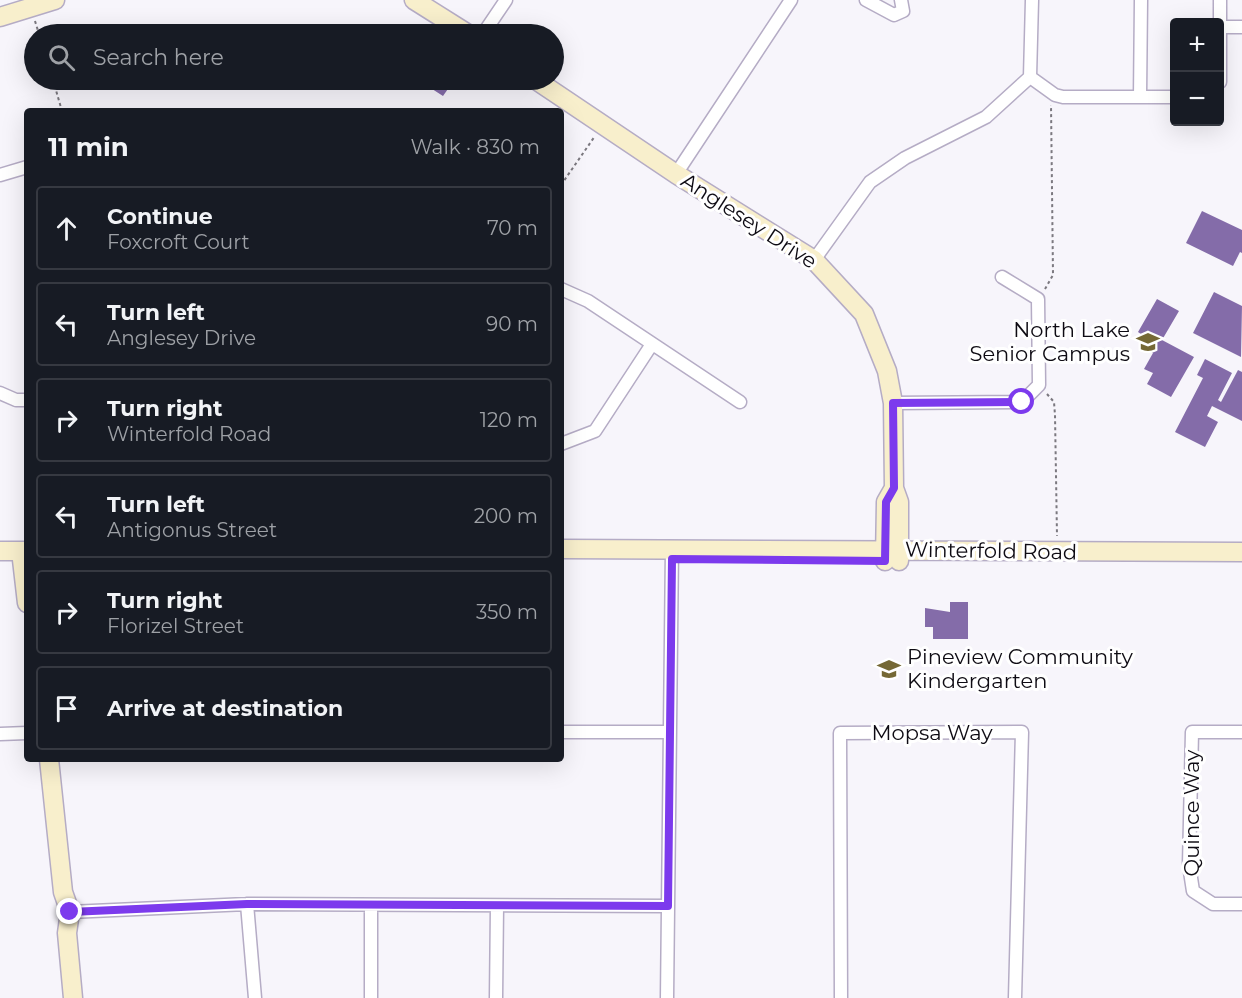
<!DOCTYPE html>
<html lang="en">
<head>
<meta charset="utf-8">
<style>
  body { margin:0; font-family:Montserrat,sans-serif; background:#242831; color:#f1f3f6 }
  .controls { position:absolute; right:18px; top:18px; display:grid; overflow:hidden; border-radius:6px; box-shadow:0 6px 24px #0002 }
  .controls button { width:54px; height:54px; display:grid; place-items:center; padding:0; border:0; border-bottom:2px solid #363941; background:#171b24; color:#f1f3f6; font:30px sans-serif }
  .stop { position:absolute; width:18px; height:18px; margin:-14px; border:4px solid #7c3aed; border-radius:50%; background:#fff }
  .stop.end { background:#7c3aed; border-color:#fff; box-shadow:0 2px 6px #0008 }
  .list { margin:0; padding:0; list-style:none }
  h2 { display:flex; justify-content:space-between; align-items:center; height:78px; margin:0; padding:0 24px; font-size:26px }
  h2 small { font-size:20px; font-weight:400; color:#9ea1a6 }
  .list li { display:grid; grid-template-columns:39px 1fr auto; gap:18px; align-items:center; box-sizing:border-box; height:84px; margin:0 12px 12px; padding:0 12px; border:2px solid #363941; border-radius:6px }
  .list b { display:block; font-size:22px; white-space:nowrap }
  .list p { margin:0; font-size:20px; white-space:nowrap; color:#9ea1a6 }
  .list em { font-size:20px; font-style:normal; color:#9ea1a6 }
  .icon { flex:none; width:33px; height:33px; fill:none; stroke:currentColor; stroke-width:2; stroke-linecap:round; stroke-linejoin:round }
  .map { position:relative; flex:none; width:1242px; height:998px; overflow:hidden }
  .search { position:absolute; background:#171b24; box-shadow:0 6px 24px #0002; left:24px; top:24px; width:540px; height:66px; display:flex; align-items:center; gap:15px; box-sizing:border-box; padding:0 21px; border-radius:33px; color:#9ea1a6; font-size:22px }
  .panel { position:absolute; background:#171b24; box-shadow:0 6px 24px #0002; left:24px; top:108px; width:540px; height:654px; border-radius:6px }
  .map>svg:first-child { display:block }
  .building { fill:#846ca9 }
  .lines { fill:none; stroke-linecap:round; stroke-linejoin:round }
  .street-casing { stroke:#b5acc5; stroke-width:15 }
  .secondary-casing { stroke:#b5acc5; stroke-width:21 }
  .path { stroke:#7b787f; stroke-width:2; stroke-dasharray:3 3; stroke-linecap:butt }
  .street { stroke:#fff; stroke-width:12 }
  .secondary { stroke:#f8efcc; stroke-width:18 }
  .route { stroke:#7c3aed; stroke-width:8 }
  .labels { text-anchor:middle; stroke-width:6; stroke-linejoin:round; paint-order:stroke }
  .street-label { font-size:21px; fill:#0e0b13; stroke:#fff }
  .poi-label { font-size:21px; fill:#0e0b13; stroke:#fff; text-anchor:end }
</style>
</head>
<body>
<div class="map">
<svg width="1242" height="998" viewBox="0 0 1242 998">
  <rect width="100%" height="100%" fill="#f7f5fb"/>
  <!-- building -->
  <path class="building" d="M 435,80 L 462,80 L 455,89 L 450,86 L 443,96 L 429,87 Z
    M 1202,211 L 1242,230 L 1242,253 L 1240,252 L 1233,266 L 1186,243 Z
    M 1214,292 L 1242,306 L 1241,357 L 1193,333 Z
    M 1157,299 L 1179,311 L 1162,340 L 1194,357 L 1171,397 L 1147,384 L 1153,373 L 1144,369 L 1153,353 L 1142,346 L 1147,338 L 1138,332 Z
    M 1205,359 L 1232,373 L 1218,400 L 1221,402 L 1238,370 L 1242,372 L 1242,421 L 1212,406 L 1207,416 L 1218,422 L 1205,447 L 1175,432 L 1203,378 L 1197,375 Z
    M 950,602 L 968,602 L 968,639 L 933,639 L 933,627 L 925,627 L 925,608 L 950,612 Z"/>
  <g class="lines">
    <!-- street casing -->
    <g class="street-casing">
      <path id="street" d="M 866,0 L 894,15 L 903,11 L 901,0
        M 1220,27 L 1242,27
        M 483,34 L 506,0
        M 1030,77 L 1055,95 L 1063,97 L 1174,97
        M 1220,82 L 1220,0
        M 1140,97 L 1141,0
        M 676,174 L 791,0
        M 0,175 L 27,167
        M 814,260 L 870,182 L 905,158 L 986,117 L 1030,77 L 1032,0
        M 561,289 L 588,301 L 740,402
        M 0,393 L 16,400 L 27,400
        M 893,403 L 1022,402 L 1039,385 L 1038,299 L 1002,277
        M 561,444 L 595,431 L 652,344
        M 561,732 L 670,732
        M 1242,732 L 1192,732 L 1189,865 L 1193,891 L 1213,904 L 1242,904
        M 0,734 L 27,733
        M 247,904 L 255,998
        M 371,905 L 371,998
        M 70,912 L 247,904 L 668,906
        M 496,998 L 497,906
        M 667,998 L 672,548
        M 841,998 L 840,733 L 1022,732 L 1015,998"/>
    </g>
    <!-- secondary casing -->
    <g class="secondary-casing">
      <path id="secondary" d="M 414,0 L 468,34
        M 0,17 L 55,0
        M 536,80 L 676,174 L 814,260 L 864,314 L 887,371 L 893,403 L 894,488 L 899,502 L 899,561
        M 561,549 L 1242,552
        M 0,551 L 27,551
        M 21,551 L 27,603
        M 885,561 L 886,502 L 894,488
        M 49,759 L 63,892 L 70,912 L 67,933 L 73,998"/>
    </g>
    <!-- path -->
    <path class="path" d="M 35,21 L 39,34
      M 53,80 L 62,111
      M 561,185 L 595,136
      M 1045,289 L 1053,275 L 1051,105
      M 1047,394 L 1054,402 L 1055,415 L 1057,536"/>
    <!-- street -->
    <use href="#street" class="street"/>
    <!-- secondary -->
    <use href="#secondary" class="secondary"/>
  </g>
  <g class="lines">
    <!-- route -->
    <path class="route" d="M 70,912 L 247,904 L 668,906 L 672,559 L 885,561 L 886,502 L 894,488 L 893,403 L 1022,402"/>
  </g>
  <!-- icons -->
  <defs>
    <g id="school-bare" transform="scale(1.8)"><path d="M0-5L7-2L0 1L-7-2ZM-4 1L0 2.5L4 1V4Q0 6-4 4Z" fill="#756835" stroke="#fff" stroke-width="2.5" paint-order="stroke"/></g>
  </defs>
  <g fill-rule="evenodd">
    <use href="#school-bare" x="1148" y="342"/>
    <use href="#school-bare" x="889" y="669"/>
  </g>
  <g class="labels">
    <!-- street labels -->
    <g class="street-label">
      <text transform="translate(749 221) rotate(33)" y="7">Anglesey Drive</text>
      <text transform="translate(991 551) rotate(1)" y="7">Winterfold Road</text>
      <text x="932" y="740">Mopsa Way</text>
      <text transform="translate(1192 813) rotate(-90)" y="7">Quince Way</text>
    </g>
    <!-- poi labels -->
    <g class="poi-label">
      <text x="1130" y="337">North Lake<tspan x="1130" dy="24">Senior Campus</tspan></text>
      <text x="907" y="664" text-anchor="start">Pineview Community<tspan x="907" dy="24">Kindergarten</tspan></text>
    </g>
  </g>
</svg>
<div class="controls">
<button>+</button>
<button>−</button>
</div>
<div class="stop" style="left:1022px;top:402px"></div>
<div class="stop end" style="left:70px;top:912px"></div>
<div class="search"><svg class="icon" aria-label="search" viewBox="0 0 24 24"><circle cx="10" cy="10" r="6"/><path d="M15 15l6 6"/></svg>Search here</div>
<section class="panel">
<h2>11 min<small>Walk · 830 m</small></h2>
<ul class="list">
<li><svg class="icon" aria-label="ahead" viewBox="0 0 24 24"><path d="M12 20V5M6 11l6-6 6 6"/></svg><div><b>Continue</b><p>Foxcroft Court</p></div><em>70 m</em></li>
<li><svg class="icon" aria-label="left" viewBox="0 0 24 24"><path d="M17 20v-9H6M10 6l-5 5 5 5"/></svg><div><b>Turn left</b><p>Anglesey Drive</p></div><em>90 m</em></li>
<li><svg class="icon" aria-label="right" viewBox="0 0 24 24"><path d="M7 20v-9h11M14 6l5 5-5 5"/></svg><div><b>Turn right</b><p>Winterfold Road</p></div><em>120 m</em></li>
<li><svg class="icon" aria-label="left" viewBox="0 0 24 24"><path d="M17 20v-9H6M10 6l-5 5 5 5"/></svg><div><b>Turn left</b><p>Antigonus Street</p></div><em>200 m</em></li>
<li><svg class="icon" aria-label="right" viewBox="0 0 24 24"><path d="M7 20v-9h11M14 6l5 5-5 5"/></svg><div><b>Turn right</b><p>Florizel Street</p></div><em>350 m</em></li>
<li><svg class="icon" aria-label="arrive" viewBox="0 0 24 24"><path d="M6 21V4h12l-3 4 3 4H6"/></svg><div><b>Arrive at destination</b></div></li>
</ul>
</section>
</div>
</body>
</html>
